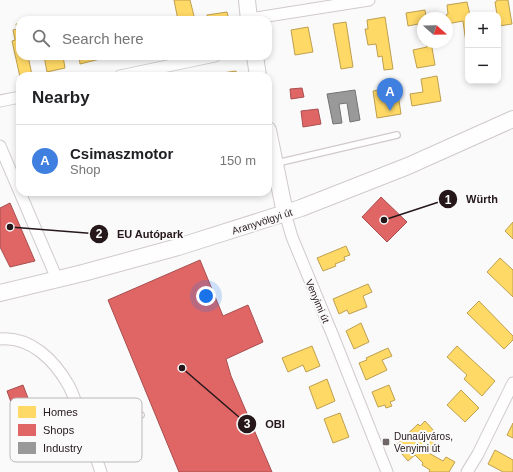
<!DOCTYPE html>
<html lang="en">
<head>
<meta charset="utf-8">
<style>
  body { margin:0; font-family:Arial,sans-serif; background:#f2f2f2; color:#202124 }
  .controls { position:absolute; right:12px; top:12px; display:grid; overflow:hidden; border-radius:8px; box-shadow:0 2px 6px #0003 }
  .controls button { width:36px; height:36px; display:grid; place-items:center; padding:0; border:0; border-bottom:1px solid #e0e0e0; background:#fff; color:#202124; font:20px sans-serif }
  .compass { position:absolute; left:417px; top:12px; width:36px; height:36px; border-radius:50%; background:#fff; box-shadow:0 2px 6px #0003; rotate:110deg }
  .you { position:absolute; left:206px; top:296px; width:14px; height:14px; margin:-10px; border:3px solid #fff; border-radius:50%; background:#1a73e8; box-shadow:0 0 0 6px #1a73e833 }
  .badge { display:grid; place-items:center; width:26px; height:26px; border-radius:50%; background:#b45309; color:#fff; font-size:13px; font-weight:700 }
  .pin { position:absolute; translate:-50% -33px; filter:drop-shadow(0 1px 2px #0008) }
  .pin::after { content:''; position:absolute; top:21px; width:14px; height:12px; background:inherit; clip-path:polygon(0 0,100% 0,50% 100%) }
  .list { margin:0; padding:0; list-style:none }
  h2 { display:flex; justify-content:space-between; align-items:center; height:52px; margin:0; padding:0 16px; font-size:17px }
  h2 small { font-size:13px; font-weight:400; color:#757577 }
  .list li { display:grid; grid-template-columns:26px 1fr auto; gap:12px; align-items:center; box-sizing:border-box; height:72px; padding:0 16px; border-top:1px solid #e0e0e0 }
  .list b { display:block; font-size:15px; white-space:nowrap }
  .list p { margin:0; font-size:13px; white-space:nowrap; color:#757577 }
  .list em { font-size:13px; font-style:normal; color:#757577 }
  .icon { flex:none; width:22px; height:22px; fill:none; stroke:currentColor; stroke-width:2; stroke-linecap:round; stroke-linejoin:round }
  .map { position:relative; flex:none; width:513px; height:472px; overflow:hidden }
  .search { position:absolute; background:#fff; box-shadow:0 2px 6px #0003; left:16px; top:16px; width:256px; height:44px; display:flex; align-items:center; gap:10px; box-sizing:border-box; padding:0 14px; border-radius:12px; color:#757577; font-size:15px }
  .panel { position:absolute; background:#fff; box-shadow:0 2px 6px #0003; left:16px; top:72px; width:256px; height:124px; border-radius:12px }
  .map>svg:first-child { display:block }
  .homes { fill:#ffd966; stroke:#be9f4f }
  .shops { fill:#e06666; stroke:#a84e4f }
  .industry { fill:#999; stroke:#767273 }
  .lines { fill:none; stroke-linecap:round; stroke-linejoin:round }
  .lane-casing { stroke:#d1cacb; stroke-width:8 }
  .street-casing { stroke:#d1cacb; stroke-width:13 }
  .secondary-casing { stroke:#d1cacb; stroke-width:18 }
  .lane { stroke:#fefefe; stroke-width:5.5 }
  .street { stroke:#fefefe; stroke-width:11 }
  .secondary { stroke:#fefefe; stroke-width:16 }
  .poi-dot { fill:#706668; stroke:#fafafa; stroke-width:1.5 }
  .labels { text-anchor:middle; stroke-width:4; stroke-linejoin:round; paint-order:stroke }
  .street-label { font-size:10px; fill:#25171a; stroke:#fafafa }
  .poi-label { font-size:10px; fill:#25171a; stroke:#fafafa; text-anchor:start }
  .key { fill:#fafafa; stroke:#bab6b7; stroke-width:1 }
  .key-label { font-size:11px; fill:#25171a }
  .leader { fill:none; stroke:#25171a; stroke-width:1.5 }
  .callout-dot { fill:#25171a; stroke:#fafafa; stroke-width:1.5 }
  .mark-label { font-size:12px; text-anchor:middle; font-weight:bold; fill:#fff }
  .callout-label { font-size:11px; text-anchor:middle; font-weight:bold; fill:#25171a; stroke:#fafafa; stroke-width:4; stroke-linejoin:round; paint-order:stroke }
</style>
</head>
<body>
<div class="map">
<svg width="513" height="472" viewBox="0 0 513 472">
  <rect width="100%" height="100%" fill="#fafafa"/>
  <!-- homes -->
  <path class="homes" d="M 174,0 L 190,0 L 195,20 L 178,20 Z
    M 497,0 L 508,0 L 512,24 L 499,26 L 498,15 L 497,15 L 495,2 L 497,1 Z
    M 467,2 L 470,15 L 468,15 L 468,43 L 466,43 L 463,21 L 447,24 L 446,15 L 448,14 L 447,5 Z
    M 425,10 L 426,18 L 423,18 L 423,41 L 421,41 L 418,24 L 408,26 L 406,13 Z
    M 227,12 L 229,20 L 208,20 L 207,15 Z
    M 385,17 L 393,69 L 384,70 L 382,56 L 378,57 L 376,44 L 368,45 L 365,29 L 368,29 L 367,20 Z
    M 346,22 L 353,67 L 341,69 L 333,24 Z
    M 20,23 L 20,56 L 28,56 L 32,75 L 20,76 L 20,77 L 12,41 L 15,40 L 13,30 L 17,29 L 16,24 Z
    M 308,27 L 313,52 L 295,55 L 291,30 Z
    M 426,42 L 431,42 L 435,65 L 417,68 L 413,50 L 427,47 Z
    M 44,56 L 63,56 L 65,68 L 47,72 Z
    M 79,56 L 99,56 L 100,59 L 80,64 Z
    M 236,71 L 237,76 L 215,76 L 215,74 Z
    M 437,76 L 441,101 L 412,106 L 410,94 L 423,92 L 421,79 Z
    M 397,87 L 401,114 L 377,118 L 373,91 Z
    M 513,222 L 513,239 L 505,231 Z
    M 346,246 L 350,255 L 344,257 L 345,260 L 335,264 L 336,266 L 323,271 L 317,258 Z
    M 500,258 L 513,270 L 513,297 L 487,272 Z
    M 368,284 L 372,292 L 363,296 L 367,307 L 349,314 L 347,310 L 339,314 L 333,299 Z
    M 479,301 L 513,336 L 513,340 L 504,349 L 467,313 Z
    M 361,323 L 369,342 L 354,349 L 346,331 Z
    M 312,346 L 320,366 L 306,372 L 303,365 L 288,372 L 282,358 Z
    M 457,346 L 495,381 L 482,396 L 464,379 L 467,375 L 447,357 Z
    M 388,348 L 392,356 L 382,360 L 387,370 L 366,380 L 359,363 L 367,360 L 366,358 Z
    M 327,379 L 335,401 L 317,409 L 309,387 Z
    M 389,385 L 395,400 L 390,402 L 392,406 L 386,408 L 385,405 L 378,407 L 372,392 Z
    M 461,390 L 479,408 L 465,422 L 447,405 Z
    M 340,413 L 349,437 L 333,443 L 324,419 Z
    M 425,421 L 435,432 L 430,438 L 437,445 L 427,452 L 443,461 L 446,457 L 455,462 L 449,472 L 429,472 L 430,470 L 422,465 L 423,463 L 415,455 L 408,461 L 395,446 L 418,424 L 420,426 Z
    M 513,423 L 513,438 L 507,435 Z
    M 495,450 L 513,460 L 513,472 L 503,472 L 488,464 Z"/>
  <!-- shops -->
  <path class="shops" d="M 302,88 L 304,97 L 291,99 L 290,89 Z
    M 318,109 L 321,124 L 303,127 L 301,111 Z
    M 381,197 L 407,222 L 387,242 L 362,217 Z
    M 10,203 L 35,261 L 10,267 L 0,247 L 0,208 Z
    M 200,260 L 223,316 L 248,305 L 263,342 L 226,359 L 231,376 L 272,472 L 179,472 L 108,300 Z
    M 23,385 L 39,427 L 22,433 L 7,391 Z"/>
  <!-- industry -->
  <path class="industry" d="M 355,90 L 360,120 L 350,122 L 347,103 L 339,104 L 342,123 L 333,124 L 327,94 Z"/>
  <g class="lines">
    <!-- lane casing -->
    <g class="lane-casing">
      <path id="lane" d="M 277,163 L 397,135
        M 87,434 L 141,415"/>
    </g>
    <!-- street casing -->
    <g class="street-casing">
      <path id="street" d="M 249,19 L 369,0
        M 120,76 L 215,56
        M 0,101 L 20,97
        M 0,146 L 57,279
        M 285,213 L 292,237 L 333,336 L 387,472
        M 0,339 C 31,336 55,361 69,386 C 77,402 81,419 87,435 C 92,447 97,460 101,472
        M 467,472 L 478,454 L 513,383"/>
    </g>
    <!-- secondary casing -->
    <g class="secondary-casing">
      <path id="secondary" d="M 247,0 L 249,20
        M 255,56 L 258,76
        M 268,130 L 285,213
        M 0,293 L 83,273 L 178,247 L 301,208 L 408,166 L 513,119"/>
    </g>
    <!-- lane -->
    <use href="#lane" class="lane"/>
    <!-- street -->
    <use href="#street" class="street"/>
    <!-- secondary -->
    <use href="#secondary" class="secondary"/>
  </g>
  <!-- markers -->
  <rect class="poi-dot" x="382" y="438" width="8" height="8" rx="2"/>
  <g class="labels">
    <!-- street labels -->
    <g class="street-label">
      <text transform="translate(262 221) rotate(-18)" y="4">Aranyvölgyi út</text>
      <text transform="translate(318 301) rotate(67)" y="4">Venyimi út</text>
    </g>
    <!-- poi labels -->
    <g class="poi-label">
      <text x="394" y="440">Dunaújváros,<tspan x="394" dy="12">Venyimi út</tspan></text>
    </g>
  </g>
  <!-- legend -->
  <rect x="10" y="398" width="132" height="64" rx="6" class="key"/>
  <rect x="18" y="406" width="18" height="12" fill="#ffd966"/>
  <rect x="18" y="424" width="18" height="12" fill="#e06666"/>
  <rect x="18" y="442" width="18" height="12" fill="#999"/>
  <g class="key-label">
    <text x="43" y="416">Homes</text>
    <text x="43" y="434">Shops</text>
    <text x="43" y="452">Industry</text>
  </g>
  <!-- callouts -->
  <path class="leader" d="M384 220L448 199M10 227L99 234M182 368L247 424"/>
  <g class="callout-dot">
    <circle cx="384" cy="220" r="4"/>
    <circle cx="10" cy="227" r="4"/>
    <circle cx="182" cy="368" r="4"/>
    <circle cx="448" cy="199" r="10"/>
    <circle cx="99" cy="234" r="10"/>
    <circle cx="247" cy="424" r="10"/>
  </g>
  <g class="mark-label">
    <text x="448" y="204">1</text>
    <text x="99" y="238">2</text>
    <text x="247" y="428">3</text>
  </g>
  <g class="callout-label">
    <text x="482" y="203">Würth</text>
    <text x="150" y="238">EU Autópark</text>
    <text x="275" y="428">OBI</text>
  </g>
</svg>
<div class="controls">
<button>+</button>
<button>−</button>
</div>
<svg class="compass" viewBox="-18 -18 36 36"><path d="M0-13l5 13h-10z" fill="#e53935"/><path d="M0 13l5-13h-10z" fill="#757577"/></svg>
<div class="you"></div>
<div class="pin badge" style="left:390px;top:111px;background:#3f7fe0">A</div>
<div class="search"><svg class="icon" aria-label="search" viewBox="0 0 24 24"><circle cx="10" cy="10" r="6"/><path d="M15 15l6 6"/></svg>Search here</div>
<section class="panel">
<h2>Nearby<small></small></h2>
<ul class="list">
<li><span class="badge" style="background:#3f7fe0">A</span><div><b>Csimaszmotor</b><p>Shop</p></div><em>150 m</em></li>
</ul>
</section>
</div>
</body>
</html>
